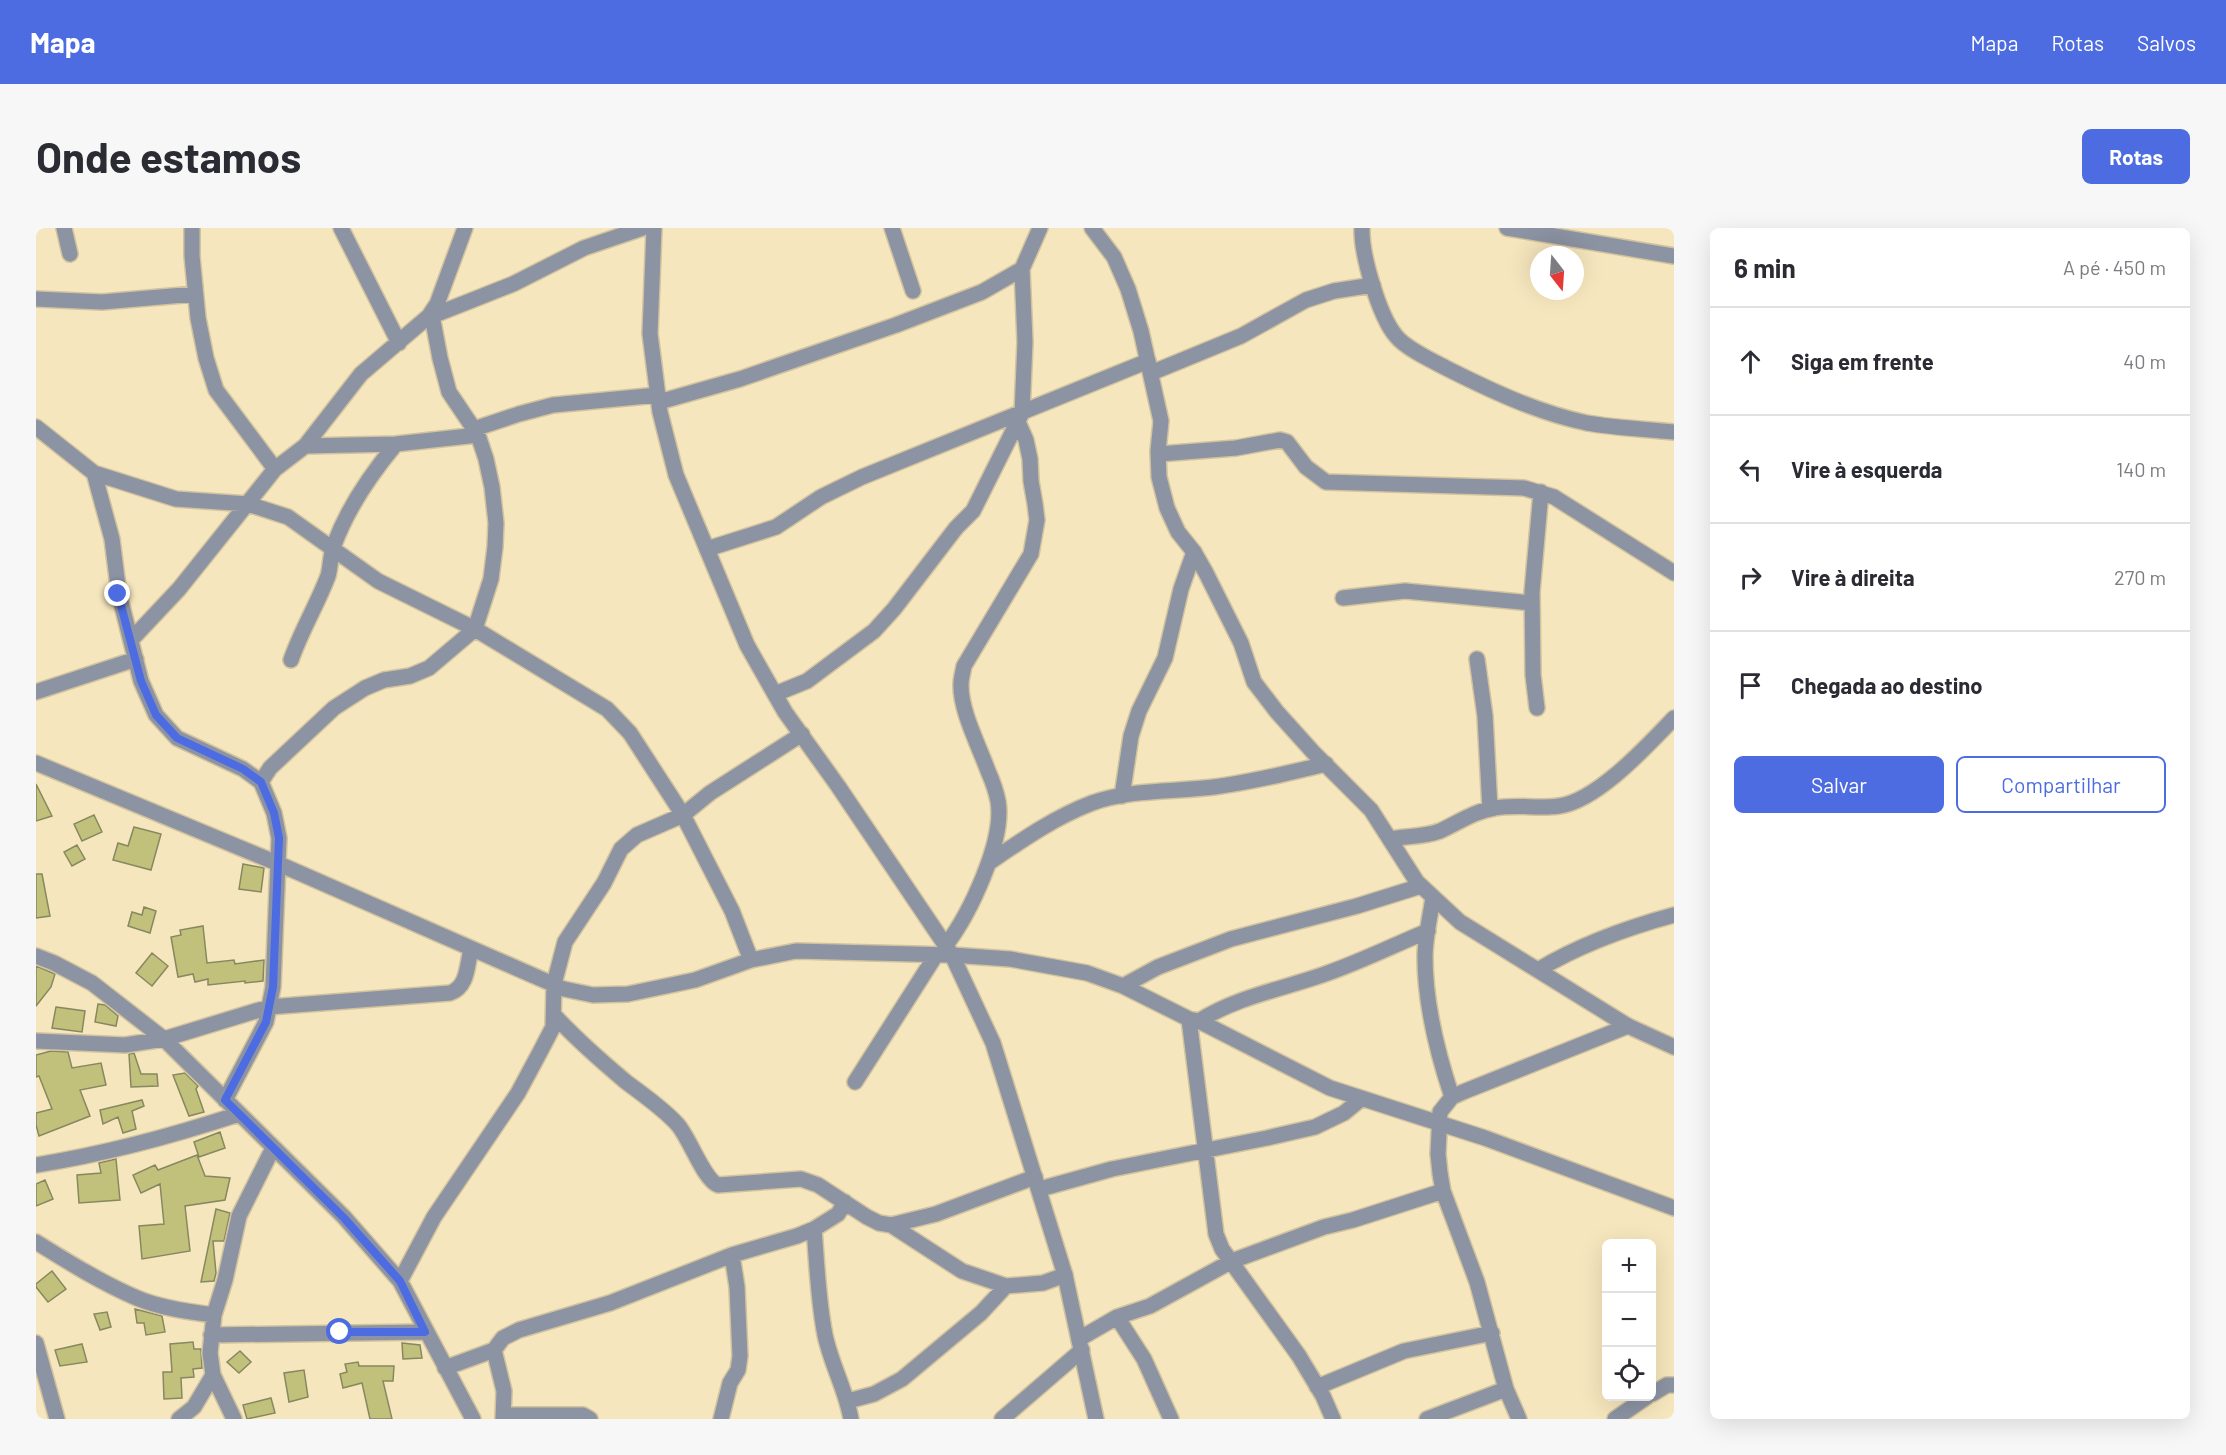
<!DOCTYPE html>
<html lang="pt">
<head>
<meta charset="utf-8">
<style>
  body { margin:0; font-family:Barlow,sans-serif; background:#f7f7f7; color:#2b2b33 }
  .controls { position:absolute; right:18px; bottom:18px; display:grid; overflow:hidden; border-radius:9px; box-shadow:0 6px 24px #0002 }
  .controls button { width:54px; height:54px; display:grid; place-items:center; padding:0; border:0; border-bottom:2px solid #e1e1e2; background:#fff; color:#2b2b33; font:30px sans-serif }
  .compass { position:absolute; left:1494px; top:18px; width:54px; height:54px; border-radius:50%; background:#fff; box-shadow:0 6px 24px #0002; rotate:163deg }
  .stop { position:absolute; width:18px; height:18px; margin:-14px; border:4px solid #4d6ce1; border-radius:50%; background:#fff }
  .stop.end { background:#4d6ce1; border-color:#fff; box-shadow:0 2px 6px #0008 }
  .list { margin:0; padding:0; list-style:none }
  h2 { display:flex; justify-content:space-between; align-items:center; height:78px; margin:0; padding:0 24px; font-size:26px }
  h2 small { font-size:20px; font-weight:400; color:#7c7c81 }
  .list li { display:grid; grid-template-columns:39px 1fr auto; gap:18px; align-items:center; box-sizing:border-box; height:108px; padding:0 24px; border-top:2px solid #e1e1e2 }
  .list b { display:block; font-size:22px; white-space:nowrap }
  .list em { font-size:20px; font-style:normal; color:#7c7c81 }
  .actions { display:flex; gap:12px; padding:18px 24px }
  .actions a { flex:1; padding:14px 0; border:2px solid #4d6ce1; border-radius:9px; text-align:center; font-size:21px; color:#4d6ce1 }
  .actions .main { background:#4d6ce1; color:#fff }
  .icon { flex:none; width:33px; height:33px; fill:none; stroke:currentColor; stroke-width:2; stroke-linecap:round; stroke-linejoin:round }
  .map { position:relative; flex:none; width:1638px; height:1191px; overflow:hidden; border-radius:9px }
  header { display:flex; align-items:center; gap:36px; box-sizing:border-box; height:84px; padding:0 30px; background:#4d6ce1; color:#fff }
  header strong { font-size:28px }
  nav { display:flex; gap:33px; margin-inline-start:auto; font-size:21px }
  .intro { display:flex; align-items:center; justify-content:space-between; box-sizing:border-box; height:144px; padding:0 36px }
  h1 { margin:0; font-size:42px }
  .button { padding:15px 27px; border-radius:9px; background:#4d6ce1; color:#fff; font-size:21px; font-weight:700 }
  main { display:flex; gap:36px; padding:0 36px }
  aside { flex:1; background:#fff; border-radius:9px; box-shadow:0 6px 24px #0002 }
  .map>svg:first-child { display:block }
  .building { fill:#c1c17c; stroke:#878860; stroke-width:1.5 }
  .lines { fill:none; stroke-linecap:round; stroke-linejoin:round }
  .minor-casing { stroke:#d2c39f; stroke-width:18 }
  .tertiary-casing { stroke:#d2c39f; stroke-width:18 }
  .minor { stroke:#8c93a3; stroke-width:15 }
  .tertiary { stroke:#8c93a3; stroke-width:15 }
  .route { stroke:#4d6ce1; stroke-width:8 }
</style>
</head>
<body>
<header>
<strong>Mapa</strong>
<nav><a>Mapa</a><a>Rotas</a><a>Salvos</a></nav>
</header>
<div class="intro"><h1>Onde estamos</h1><a class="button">Rotas</a></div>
<main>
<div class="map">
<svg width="1638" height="1191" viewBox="0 0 1638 1191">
  <rect width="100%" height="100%" fill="#f6e6bd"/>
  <!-- building -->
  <path class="building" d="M 0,556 L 16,588 L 0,593 Z
    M 58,587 L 66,604 L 46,613 L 38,596 Z
    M 98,599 L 125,606 L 115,642 L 77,632 L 82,615 L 92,618 Z
    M 41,617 L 49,631 L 36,638 L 28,624 Z
    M 207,636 L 228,640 L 225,664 L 203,661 Z
    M 0,646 L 6,646 L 14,688 L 0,690 Z
    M 108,679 L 120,683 L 114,705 L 92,698 L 96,684 L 106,687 Z
    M 167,698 L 171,735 L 198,732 L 199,736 L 228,732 L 227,753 L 209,755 L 209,753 L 172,757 L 172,751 L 159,754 L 157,746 L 142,749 L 135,709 L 145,707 L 144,702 Z
    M 116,725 L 132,738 L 116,758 L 100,745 Z
    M 0,738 L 19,746 L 15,759 L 0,778 Z
    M 62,776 L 69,777 L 82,788 L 80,798 L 59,794 Z
    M 20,779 L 49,783 L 46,804 L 16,800 Z
    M 15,823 L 32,824 L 36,840 L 65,835 L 70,857 L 44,862 L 54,888 L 3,908 L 0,897 L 0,885 L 16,881 L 3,848 L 0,849 L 0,827 Z
    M 98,825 L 105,846 L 121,846 L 122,858 L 95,859 L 93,826 Z
    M 149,845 L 162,858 L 160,861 L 168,884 L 153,888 L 137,847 Z
    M 106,872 L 108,878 L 96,883 L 100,901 L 87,905 L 82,889 L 67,896 L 64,882 Z
    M 184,904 L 189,920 L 163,929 L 158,914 Z
    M 161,927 L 169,948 L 194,950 L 189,972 L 149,978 L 154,1023 L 106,1031 L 103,998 L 128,996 L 124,956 L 105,965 L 97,947 L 119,937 L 122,942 Z
    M 80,931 L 84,972 L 43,975 L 41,947 L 65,945 L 63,935 Z
    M 9,952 L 17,971 L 0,978 L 0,956 Z
    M 180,981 L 194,985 L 188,1013 L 177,1013 L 180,1045 L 178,1053 L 165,1054 Z
    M 16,1043 L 30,1061 L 12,1074 L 0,1059 L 0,1056 Z
    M 99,1081 L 126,1088 L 129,1104 L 110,1107 L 108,1095 L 101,1095 Z
    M 71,1084 L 75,1099 L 64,1102 L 58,1086 Z
    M 157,1114 L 158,1121 L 165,1121 L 166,1140 L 157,1141 L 158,1149 L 145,1150 L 146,1170 L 128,1171 L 127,1144 L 136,1144 L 134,1116 Z
    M 366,1115 L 384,1117 L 386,1130 L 367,1131 Z
    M 46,1116 L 51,1134 L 24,1138 L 19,1122 Z
    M 204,1123 L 215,1134 L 203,1145 L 191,1134 Z
    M 322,1134 L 323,1138 L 358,1138 L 357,1153 L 347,1153 L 356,1191 L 334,1191 L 326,1155 L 307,1160 L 304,1146 L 311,1144 L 309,1136 Z
    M 268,1142 L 272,1169 L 253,1174 L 248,1145 Z
    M 235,1170 L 239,1185 L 211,1191 L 207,1177 Z"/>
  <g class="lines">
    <!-- minor casing -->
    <g class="minor-casing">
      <path id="minor" d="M 28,0 L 34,26
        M 156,0 L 156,28 L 162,90 L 170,130 L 180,162 L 239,241
        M 305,0 L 363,115
        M 856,0 L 877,63
        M 1326,0 C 1325,26 1343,88 1360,108 C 1370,121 1399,134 1414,142 C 1458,164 1503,185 1551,195 C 1579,200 1609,201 1638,204
        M 0,71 L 66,74 L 159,66
        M 393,88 L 396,88 L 477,56 L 548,20 L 607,0
        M 1115,145 L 1205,108 L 1270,72 L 1298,63 L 1337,57
        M 623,174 L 704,151 L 860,97 L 946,64 L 986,41
        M 0,199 L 58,245 L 140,271 L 212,276 L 252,289 L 342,353 L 439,401 L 571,481 L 594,505 L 647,587 L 696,683 L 715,732
        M 438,201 L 483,186 L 517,177 L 622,167
        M 269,218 L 360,216 L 442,207
        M 1123,226 L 1200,220 L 1244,212 L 1251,214 L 1270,239 L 1290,254 L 1488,260 L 1518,269 L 1638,345
        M 58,245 L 76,311 L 83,366 L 105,453 L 120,487 L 141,510 L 207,541 L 225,554 L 238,585 L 243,610 L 237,759 L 230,794 L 189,872
        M 671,321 L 740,299 L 785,269 L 826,249 L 1112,133
        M 1307,370 L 1369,363 L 1496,375
        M 95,412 L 143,361 L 239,241 L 269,218 L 325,146 L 393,88 L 401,76 L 429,0
        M 1441,431 L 1449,488 L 1454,581
        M 255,432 C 265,403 281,377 292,348 C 295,338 294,327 298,317 C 312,279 334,247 360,216
        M 0,464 L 100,431
        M 739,466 L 771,453 L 838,403 L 858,381 L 920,300 L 937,283 L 986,185 L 989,114 L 986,41 L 1004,0
        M 1501,480 L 1497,447 L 1496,364 L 1505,264
        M 0,535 L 243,636 L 528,761 L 557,767 L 592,766 L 659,752 L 715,732 L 760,723 L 916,727 L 974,731 L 1051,745 L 1087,758 L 1153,791 L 1163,793 L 1294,860 L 1449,910 L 1638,980
        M 225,554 L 234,540 L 298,480 L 329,460 L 348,452 L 374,448 L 393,440 L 439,401 L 455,351 L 459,319 L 460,295 L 456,259 L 450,231 L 442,207 L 413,164 L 404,130 L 396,88
        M 1086,568 L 1095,508 L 1103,483 L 1129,430 L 1145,361 L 1158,324
        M 1354,611 C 1371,608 1388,609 1404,603 C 1422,595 1438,583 1459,580 C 1480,576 1502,581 1523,578 C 1561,573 1611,518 1638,490
        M 954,634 C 986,612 1019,589 1056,575 C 1095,561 1138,564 1178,559 C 1216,554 1253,545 1290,536
        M 1397,670 C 1394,689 1389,710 1389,729 C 1389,777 1401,824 1416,869
        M 910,717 C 933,687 969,613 962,573 C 960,563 956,552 952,543 C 943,518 924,482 925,456 C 925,450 927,444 928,438 L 995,326 L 1001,292 L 999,276 L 995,253 L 994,231 L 990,212 L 982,194
        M 0,728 L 18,735 L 56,755 L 128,811 L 308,989 L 364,1053 L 437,1191
        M 1502,742 C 1545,716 1590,700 1638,687
        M 1087,758 L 1122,739 L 1195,711 L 1321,678 L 1385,658
        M 518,787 C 540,811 564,832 589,853 C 607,867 627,880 642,897 C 654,911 668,952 682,957 L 765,951 L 782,957 L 831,989 L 843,995 L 855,997 L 900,986 L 999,949
        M 1153,791 L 1180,1006 L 1186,1021 L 1263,1128 L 1287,1168 L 1297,1191
        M 1163,793 C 1200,769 1247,761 1289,746 C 1324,734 1358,717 1392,703
        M 0,813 L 89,817 L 128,811 L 233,779 L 414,765 C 432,759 431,737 435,721
        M 819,854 L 900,727
        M 0,937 C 69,926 136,908 203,886
        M 1004,961 L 1076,941 L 1231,910 L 1279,899 L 1308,885 L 1325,871
        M 855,997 L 926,1043 L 970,1058 L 1007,1055 L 1029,1047
        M 778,1001 C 781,1036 782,1072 789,1107 C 795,1136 810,1162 815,1191
        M 0,1014 C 32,1034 66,1055 101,1070 C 124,1080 153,1084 178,1087
        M 364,1053 L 398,989 L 482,865 L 504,824 L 517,799 L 518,756 L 529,714 L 568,655 L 585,621 L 601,607 L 647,587 L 674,565 L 766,506
        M 1081,1089 L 1108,1131 L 1135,1191
        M 175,1107 L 389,1104
        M 1043,1111 L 1081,1089 L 1114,1078 L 1196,1033 L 1288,999 L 1317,992 L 1407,963
        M 0,1115 L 21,1191
        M 458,1122 L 468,1163 L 467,1191
        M 409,1140 L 458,1122 L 467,1110 L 483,1102 L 574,1075 L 696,1027 L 761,1008 L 778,1001 L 802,986 L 809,974
        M 1281,1159 L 1368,1123 L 1456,1105
        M 1616,1166 L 1631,1157 L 1638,1157
        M 812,1173 L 838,1166 L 866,1151 L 945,1085 L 970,1058
        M 468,1187 L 547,1187 L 554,1191
        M 143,1191 L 158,1179 L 177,1147
        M 198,1191 L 177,1147 L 174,1125 L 178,1087 L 189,1052 L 203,988 L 237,920
        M 685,1191 L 694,1155 L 702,1142 L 704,1128 L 701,1059 L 696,1027
        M 966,1191 L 1046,1122
        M 1391,1191 L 1470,1161
        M 1483,1191 L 1470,1161 L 1441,1054 L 1407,963 L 1404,945 L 1402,926 L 1404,884 L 1416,869 L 1427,864 L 1592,798
        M 1579,1191 L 1612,1168"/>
    </g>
    <!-- tertiary casing -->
    <g class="tertiary-casing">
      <path id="tertiary" d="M 618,0 L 614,106 L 624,184 L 640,247 L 711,417 L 749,484 L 802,558 L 916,727 L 957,815 L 1029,1047 L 1060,1191
        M 1056,0 L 1078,29 L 1092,61 L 1105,103 L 1125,193 L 1122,223 L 1123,249 L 1131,280 L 1142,304 L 1158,324 L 1170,345 L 1205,415 L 1218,454 L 1241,484 L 1277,524 L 1335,582 L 1381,654 L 1424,694 L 1592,798 L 1638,819
        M 1471,0 L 1638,28"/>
    </g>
    <!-- minor -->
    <use href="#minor" class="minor"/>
    <!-- tertiary -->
    <use href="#tertiary" class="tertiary"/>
  </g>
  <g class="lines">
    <!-- route -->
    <path class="route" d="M 82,366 L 105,453 L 120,487 L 141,510 L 207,541 L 225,554 L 238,585 L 243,610 L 237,759 L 230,794 L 189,872 L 308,990 L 364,1053 L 389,1104 L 304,1104"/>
  </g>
</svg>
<div class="controls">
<button>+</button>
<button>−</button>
<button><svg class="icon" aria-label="locate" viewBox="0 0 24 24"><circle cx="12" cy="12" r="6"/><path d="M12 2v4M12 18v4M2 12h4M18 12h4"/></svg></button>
</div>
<svg class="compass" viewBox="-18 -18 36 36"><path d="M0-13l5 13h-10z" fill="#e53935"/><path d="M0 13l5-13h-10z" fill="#7c7c81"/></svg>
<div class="stop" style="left:304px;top:1104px"></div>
<div class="stop end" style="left:82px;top:366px"></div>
</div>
<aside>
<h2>6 min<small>A pé · 450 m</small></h2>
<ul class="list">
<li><svg class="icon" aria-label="ahead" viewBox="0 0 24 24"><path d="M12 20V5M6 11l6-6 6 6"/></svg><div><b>Siga em frente</b></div><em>40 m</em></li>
<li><svg class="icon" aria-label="left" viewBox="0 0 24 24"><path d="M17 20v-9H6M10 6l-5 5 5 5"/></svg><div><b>Vire à esquerda</b></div><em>140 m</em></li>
<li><svg class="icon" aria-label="right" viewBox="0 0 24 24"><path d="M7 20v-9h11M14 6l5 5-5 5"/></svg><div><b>Vire à direita</b></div><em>270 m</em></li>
<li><svg class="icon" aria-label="arrive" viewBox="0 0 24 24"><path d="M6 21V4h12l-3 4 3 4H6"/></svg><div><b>Chegada ao destino</b></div></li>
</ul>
<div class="actions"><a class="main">Salvar</a><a>Compartilhar</a></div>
</aside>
</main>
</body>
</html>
